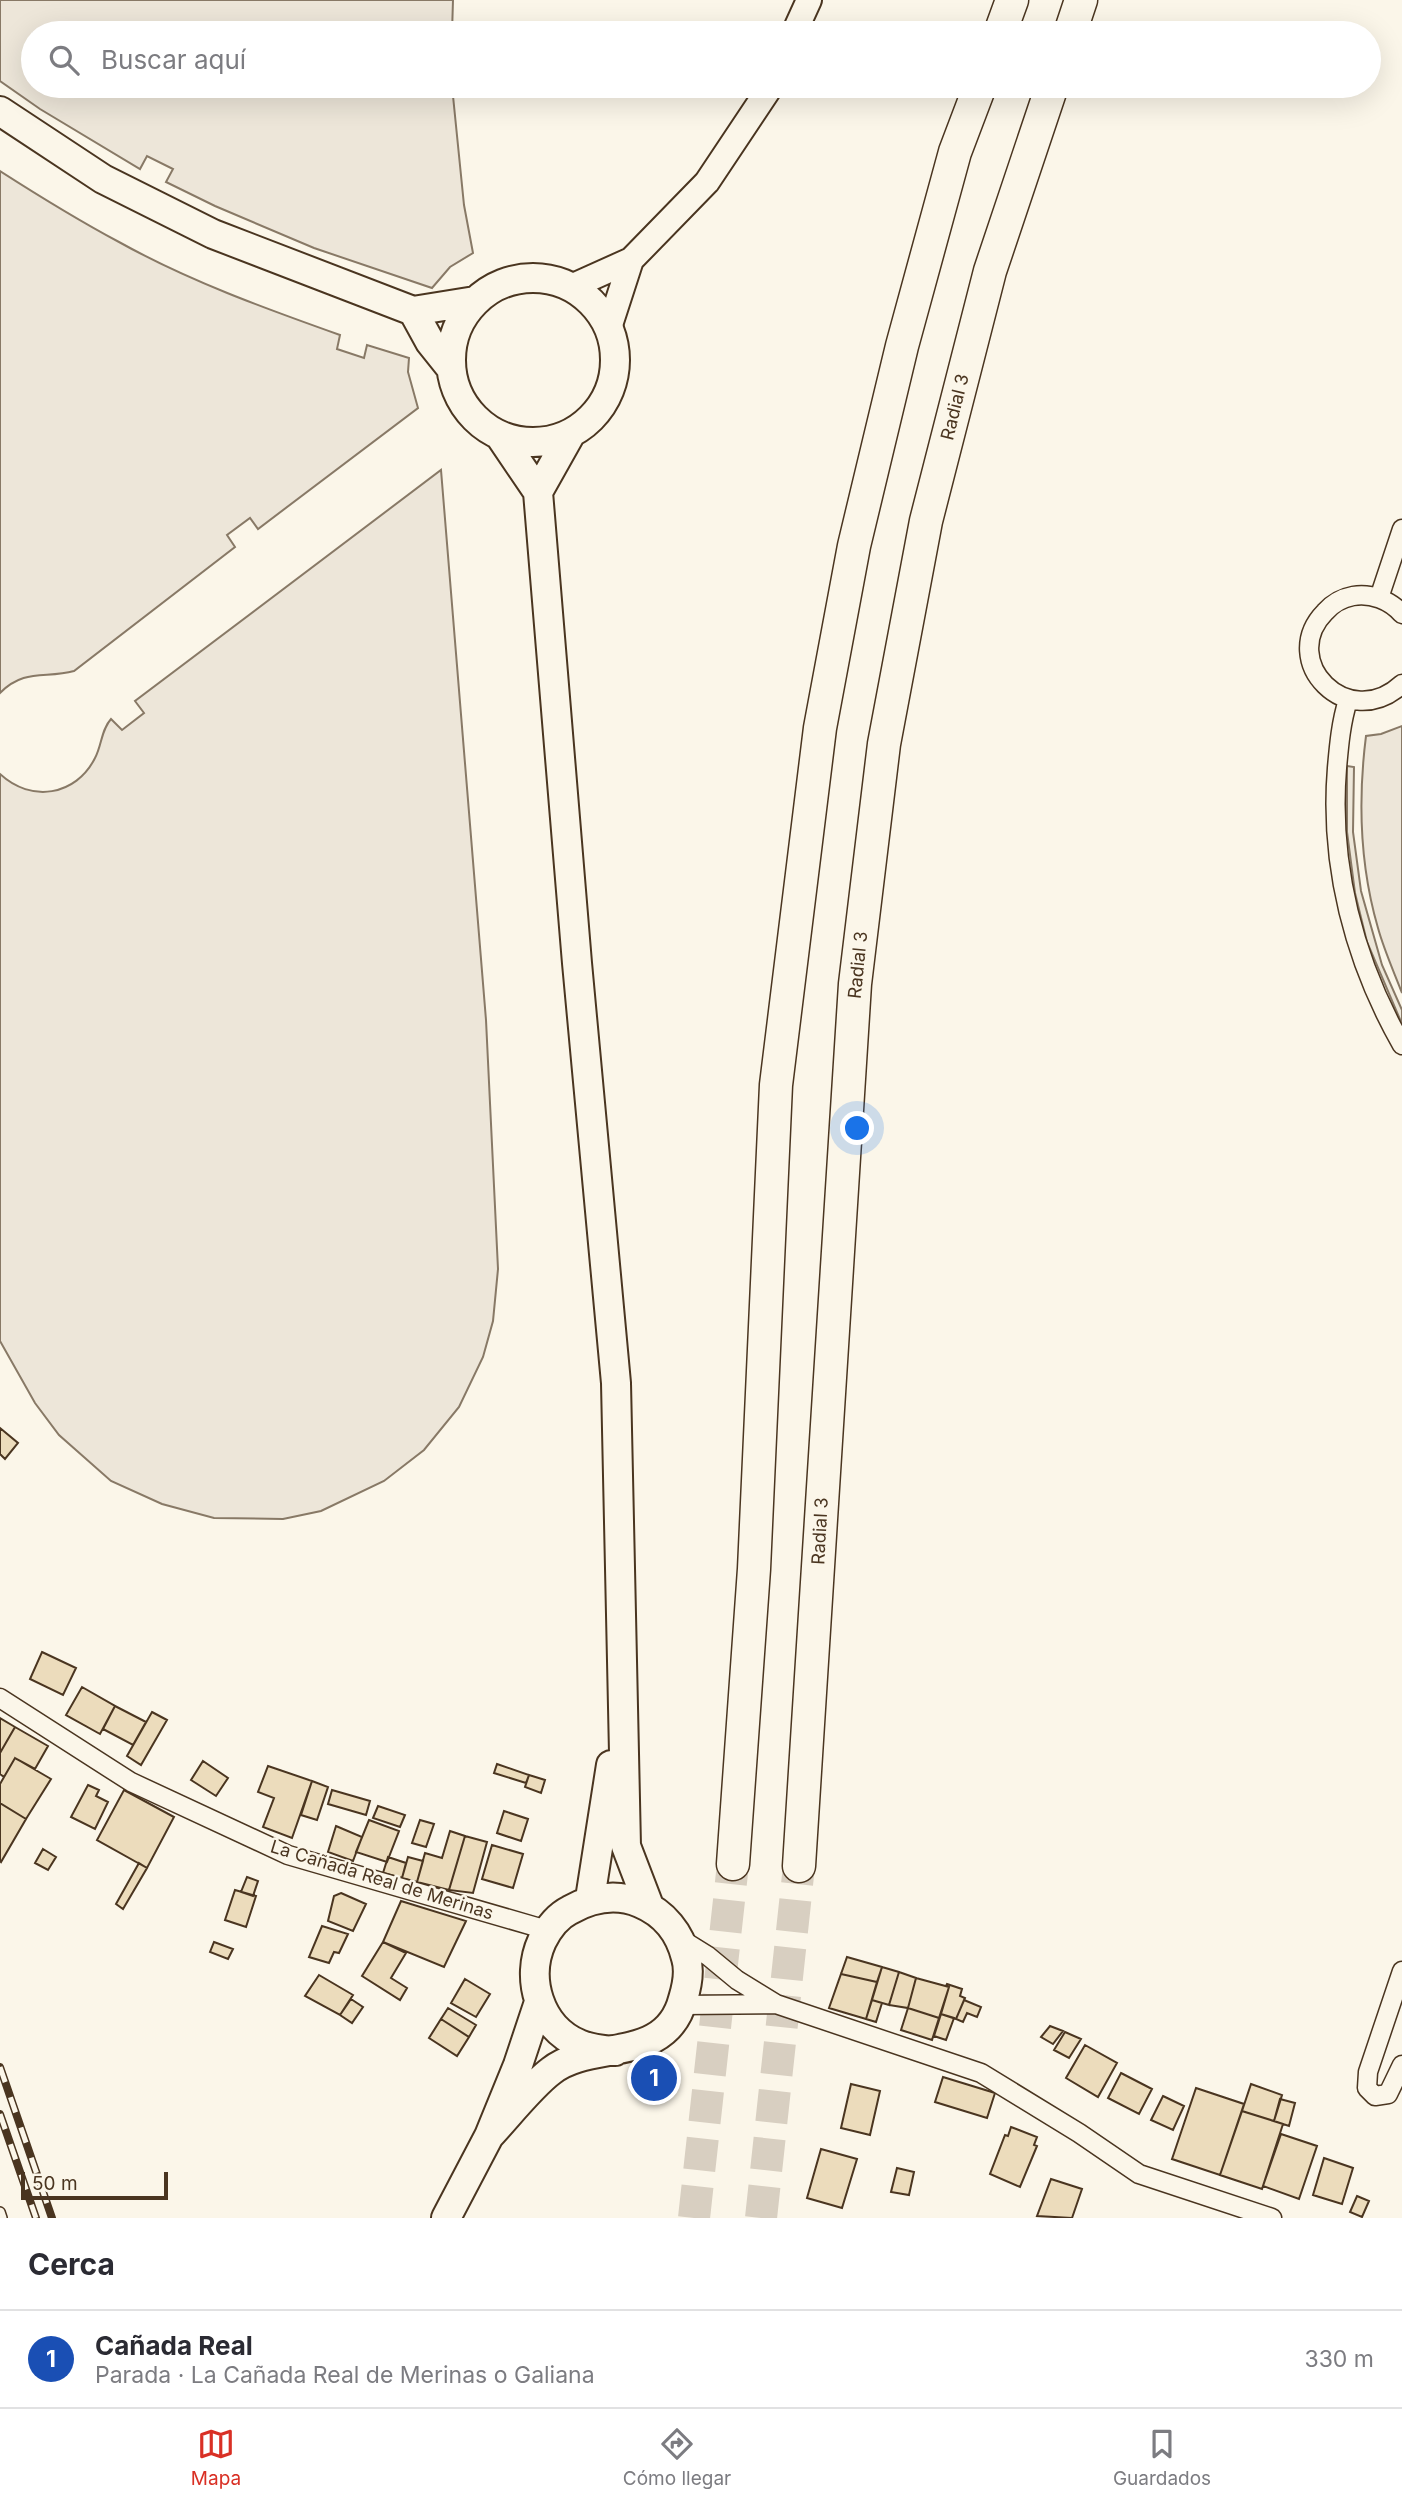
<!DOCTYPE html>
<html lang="es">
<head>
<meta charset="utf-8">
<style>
  body { margin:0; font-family:Inter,sans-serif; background:#f2f2f3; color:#2b2b33 }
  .scale { position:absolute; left:21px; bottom:18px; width:147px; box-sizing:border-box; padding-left:7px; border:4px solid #4a3520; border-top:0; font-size:19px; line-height:24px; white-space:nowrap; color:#4a3520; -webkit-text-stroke:5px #fbf6e9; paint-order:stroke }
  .you { position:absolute; left:858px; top:1129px; width:24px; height:24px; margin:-18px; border:5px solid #fff; border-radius:50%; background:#1a73e8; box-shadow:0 0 0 10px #1a73e833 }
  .badge { display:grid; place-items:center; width:46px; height:46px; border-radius:50%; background:#d93025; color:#fff; font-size:23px; font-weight:700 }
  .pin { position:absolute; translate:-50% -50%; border:4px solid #fff; box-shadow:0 2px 7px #0006 }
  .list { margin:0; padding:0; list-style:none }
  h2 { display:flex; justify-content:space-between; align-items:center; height:91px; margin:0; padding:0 28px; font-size:30px }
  h2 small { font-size:23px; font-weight:400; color:#7c7c81 }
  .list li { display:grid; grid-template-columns:46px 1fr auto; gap:21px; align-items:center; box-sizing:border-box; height:98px; padding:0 28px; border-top:2px solid #e1e1e2 }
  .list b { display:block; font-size:26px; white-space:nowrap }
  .list p { margin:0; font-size:23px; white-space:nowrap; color:#7c7c81 }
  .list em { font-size:23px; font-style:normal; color:#7c7c81 }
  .icon { flex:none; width:38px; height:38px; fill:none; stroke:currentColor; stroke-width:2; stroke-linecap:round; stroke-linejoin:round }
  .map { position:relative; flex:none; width:1402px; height:2218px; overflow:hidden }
  .search { position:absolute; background:#fff; box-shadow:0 7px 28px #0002; left:21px; right:21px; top:21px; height:77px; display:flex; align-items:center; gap:18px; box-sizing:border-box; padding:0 24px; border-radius:38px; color:#7c7c81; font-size:26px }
  .sheet { height:189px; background:#fff }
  nav { display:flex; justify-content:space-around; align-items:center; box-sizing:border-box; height:98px; border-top:2px solid #e1e1e2; background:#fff; font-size:19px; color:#7c7c81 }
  nav a { display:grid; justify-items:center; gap:4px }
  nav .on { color:#d93025 }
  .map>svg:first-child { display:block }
  .green { fill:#ede6d9; stroke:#887966; stroke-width:2 }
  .parking { fill:#ede7d9; stroke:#887966; stroke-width:2 }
  .building { fill:#ecdcbc; stroke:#4a3520; stroke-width:2 }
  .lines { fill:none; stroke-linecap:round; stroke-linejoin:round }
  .highway-tunnel { stroke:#d8cfc1; stroke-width:32; stroke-dasharray:32 16; stroke-linecap:butt }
  .lane-casing { stroke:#4a3520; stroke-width:12 }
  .street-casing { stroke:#4a3520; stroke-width:21 }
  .secondary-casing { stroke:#4a3520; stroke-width:28 }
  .primary-casing { stroke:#4a3520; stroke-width:32 }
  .highway-casing { stroke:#4a3520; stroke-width:35 }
  .lane { stroke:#fbf6e9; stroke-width:9 }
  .street { stroke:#fbf6e9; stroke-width:18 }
  .secondary { stroke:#fbf6e9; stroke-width:24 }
  .primary { stroke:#fbf6e9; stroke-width:28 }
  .highway { stroke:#fbf6e9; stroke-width:32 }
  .rail-casing { stroke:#4a3520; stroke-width:8 }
  .rail { stroke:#fbf6e9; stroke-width:5; stroke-dasharray:16; stroke-linecap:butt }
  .labels { text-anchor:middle; stroke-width:5; stroke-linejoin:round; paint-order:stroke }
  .street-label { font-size:18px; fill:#4a3520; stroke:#fbf6e9 }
</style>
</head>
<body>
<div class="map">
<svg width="1402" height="2218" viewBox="0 0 1402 2218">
  <rect width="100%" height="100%" fill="#fbf6e9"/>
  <!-- green -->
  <path class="green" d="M 0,0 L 453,0 L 452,33 L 33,33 L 33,86 L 452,86 L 464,205 L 473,253 L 450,267 L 432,288 L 314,248 L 215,206 L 166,182 L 173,169 L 147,156 L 140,169 L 40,109 L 0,81 Z
    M 0,171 C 39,196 78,220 119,242 C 189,281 264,308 340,335 L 337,349 L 364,358 L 367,345 L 409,358 L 408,372 L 418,408 L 258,529 L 250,518 L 227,535 L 235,547 L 74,671 C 45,679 25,668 0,693 Z
    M 441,470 L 486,1020 L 498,1269 L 493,1321 L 483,1357 L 459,1407 L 424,1450 L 384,1481 L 321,1511 L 283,1519 L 214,1518 L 162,1504 L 111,1481 L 59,1435 L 35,1403 L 0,1341 L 0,774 C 31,803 76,796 95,758 C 102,745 101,730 111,719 L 122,730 L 144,713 L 135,701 Z
    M 1402,726 L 1402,993 C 1394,972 1384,950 1378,928 C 1360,866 1358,799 1366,736 L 1381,734 Z"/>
  <!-- parking -->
  <path class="parking" d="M 1347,766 L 1354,767 L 1353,832 L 1361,891 L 1382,965 L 1402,1010 L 1402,1024 L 1367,942 L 1355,893 L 1347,832 Z"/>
  <!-- building -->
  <path class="building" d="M 0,1428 L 18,1443 L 5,1459 L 0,1454 Z
    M 42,1652 L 76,1668 L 63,1695 L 30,1679 Z
    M 82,1687 L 115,1706 L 100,1734 L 66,1715 Z
    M 115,1706 L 146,1722 L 133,1745 L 103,1729 Z
    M 152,1712 L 167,1720 L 141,1765 L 127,1756 Z
    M 0,1718 L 15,1727 L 0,1753 Z
    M 15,1727 L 48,1746 L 35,1769 L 15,1758 L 4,1777 L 0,1774 L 0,1753 Z
    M 15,1758 L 51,1779 L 26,1819 L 0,1803 L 0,1784 Z
    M 203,1761 L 228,1778 L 216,1796 L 191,1780 Z
    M 497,1764 L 529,1775 L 526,1783 L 494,1773 Z
    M 268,1766 L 312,1781 L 292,1838 L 263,1827 L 274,1798 L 258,1792 Z
    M 529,1775 L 545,1780 L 541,1793 L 525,1787 Z
    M 312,1781 L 328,1787 L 317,1820 L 301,1815 Z
    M 88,1785 L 99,1790 L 96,1796 L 108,1802 L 95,1829 L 71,1817 Z
    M 124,1790 L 174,1817 L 147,1868 L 97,1840 Z
    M 332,1790 L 370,1801 L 366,1815 L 328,1804 Z
    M 0,1803 L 26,1819 L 1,1862 L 0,1861 Z
    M 378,1806 L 405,1815 L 400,1827 L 373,1818 Z
    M 504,1811 L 528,1819 L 521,1841 L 497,1833 Z
    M 369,1820 L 399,1831 L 387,1862 L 356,1852 Z
    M 420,1820 L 434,1824 L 426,1847 L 412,1843 Z
    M 336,1826 L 362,1837 L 353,1861 L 328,1852 Z
    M 450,1831 L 465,1836 L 449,1890 L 417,1882 L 425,1853 L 442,1858 Z
    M 465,1836 L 487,1842 L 473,1893 L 449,1890 Z
    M 492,1845 L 523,1854 L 513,1888 L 482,1879 Z
    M 43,1849 L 56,1857 L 48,1870 L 35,1863 Z
    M 388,1857 L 406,1863 L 402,1878 L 383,1873 Z
    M 408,1857 L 423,1861 L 417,1882 L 402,1878 Z
    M 139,1863 L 147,1868 L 123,1909 L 116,1904 Z
    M 247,1877 L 258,1881 L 253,1896 L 241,1892 Z
    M 235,1890 L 256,1896 L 246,1927 L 225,1920 Z
    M 341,1893 L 366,1904 L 353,1931 L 328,1921 L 334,1896 Z
    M 401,1901 L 466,1921 L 444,1967 L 383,1942 Z
    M 322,1926 L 348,1934 L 339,1953 L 334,1952 L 329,1963 L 309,1957 Z
    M 214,1942 L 233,1949 L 228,1959 L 210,1952 Z
    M 383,1942 L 406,1953 L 391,1978 L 407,1988 L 400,2000 L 362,1976 Z
    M 847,1957 L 882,1967 L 877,1982 L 841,1974 Z
    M 882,1967 L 899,1972 L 889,2005 L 872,2000 Z
    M 899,1972 L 916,1978 L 908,2008 L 889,2005 Z
    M 841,1974 L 877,1982 L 866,2019 L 829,2008 Z
    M 319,1975 L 353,1995 L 340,2015 L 305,1996 Z
    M 916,1978 L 949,1987 L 939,2018 L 908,2008 Z
    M 465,1979 L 490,1994 L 476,2017 L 451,2003 Z
    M 947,1984 L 962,1989 L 960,1996 L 965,1998 L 956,2019 L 941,2014 L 949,1987 L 946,1986 Z
    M 351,1999 L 363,2007 L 352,2023 L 340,2015 Z
    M 872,2000 L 882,2003 L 876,2022 L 866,2019 Z
    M 964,2000 L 981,2007 L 977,2017 L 967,2013 L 963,2022 L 956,2019 Z
    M 448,2008 L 476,2025 L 469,2037 L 441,2019 Z
    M 908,2008 L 939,2018 L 932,2040 L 901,2030 Z
    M 941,2014 L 954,2018 L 946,2040 L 934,2036 Z
    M 441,2019 L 469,2037 L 457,2056 L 429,2038 Z
    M 1050,2026 L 1063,2031 L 1053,2044 L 1041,2037 Z
    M 1065,2032 L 1081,2039 L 1069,2058 L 1054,2050 Z
    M 1085,2045 L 1117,2063 L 1098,2097 L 1066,2078 Z
    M 1121,2073 L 1152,2089 L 1139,2114 L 1108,2098 Z
    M 943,2077 L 995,2093 L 987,2118 L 935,2102 Z
    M 851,2084 L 880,2091 L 870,2135 L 841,2128 Z
    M 1251,2084 L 1282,2095 L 1274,2121 L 1242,2111 Z
    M 1196,2088 L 1244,2104 L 1220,2175 L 1172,2159 Z
    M 1163,2096 L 1184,2106 L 1173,2130 L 1151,2120 Z
    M 1280,2099 L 1295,2103 L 1289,2126 L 1274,2121 Z
    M 1242,2111 L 1283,2124 L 1262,2189 L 1220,2175 Z
    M 1011,2127 L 1037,2137 L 1034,2145 L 1037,2146 L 1020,2187 L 990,2174 L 1005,2135 L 1008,2136 Z
    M 1281,2134 L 1317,2146 L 1299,2199 L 1263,2186 Z
    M 821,2149 L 857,2159 L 842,2208 L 807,2198 Z
    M 1324,2158 L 1353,2168 L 1342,2204 L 1313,2195 Z
    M 897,2168 L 914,2172 L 909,2195 L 891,2192 Z
    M 1051,2179 L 1082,2189 L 1072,2218 L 1037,2216 Z
    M 1357,2196 L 1369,2201 L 1362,2217 L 1350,2212 Z"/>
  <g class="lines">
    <!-- highway-tunnel -->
    <path class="highway-tunnel" d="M 694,2218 L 733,1864
      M 761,2218 L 799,1866"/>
    <!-- lane casing -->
    <g class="lane-casing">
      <path id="lane" d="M 0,2212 L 2,2218"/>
    </g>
    <!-- street casing -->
    <g class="street-casing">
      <path id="street" d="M 1379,598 L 1402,529
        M 1402,614 C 1390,600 1371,593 1353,596 C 1342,598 1332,604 1325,612 C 1277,661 1348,734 1402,684
        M 1348,700 C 1341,722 1339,745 1337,768 C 1329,865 1354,961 1402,1045
        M 0,1698 L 131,1782 L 288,1855 L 547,1930
        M 679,1938 L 708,1956 L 737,1980 L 776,2004 L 981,2073 L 1079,2133 L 1139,2174 L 1272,2218
        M 1402,1971 L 1368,2072 L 1367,2088 L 1375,2096 L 1388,2094 L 1402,2065
        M 682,2005 L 776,2004"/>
    </g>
    <!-- secondary casing -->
    <g class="secondary-casing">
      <path id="secondary" d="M 794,33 L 809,0
        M 571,287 L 631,260 L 707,182 L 771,86
        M 609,328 L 631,260"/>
    </g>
    <!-- primary casing -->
    <g class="primary-casing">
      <path id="primary" d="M 0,111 L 103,179 L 213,234 L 413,311
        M451 360a82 82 0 1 1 164 0a82 82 0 1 1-164 0Z
        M 413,311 L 430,342 L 450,367
        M 413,311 L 475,301
        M 500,436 L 538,492 L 577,963 L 616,1383 L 626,1846 L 649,1906
        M 538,492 L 570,435
        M 590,1899 L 611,1765
        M 489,2136 C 507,2117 531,2086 551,2071 C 591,2039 666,2065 683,1999 C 687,1986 690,1971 686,1958 C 680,1933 664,1913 640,1903 C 616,1893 593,1897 570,1910 C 558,1916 548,1929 542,1941 C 525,1978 539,2027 579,2044 C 590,2049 602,2050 615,2051
        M 446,2218 L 489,2136 L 518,2065 L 539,2002"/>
    </g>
    <!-- highway casing -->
    <g class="highway-casing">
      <path id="highway" d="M 1000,33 L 1012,0
        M 1070,33 L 1081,0
        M 733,1864 L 754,1569 L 776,1085 L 820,728 L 854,546 L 902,346 L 955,152 L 980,86
        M 799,1866 L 855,984 L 884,744 L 926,521 L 990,271 L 1052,86"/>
    </g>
    <!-- lane -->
    <use href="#lane" class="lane"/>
    <!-- street -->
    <use href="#street" class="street"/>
    <!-- secondary -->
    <use href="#secondary" class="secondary"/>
    <!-- primary -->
    <use href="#primary" class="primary"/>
    <!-- highway -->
    <use href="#highway" class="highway"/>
    <!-- rail casing -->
    <g class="rail-casing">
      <path id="rail" d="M 0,2067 L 52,2218
        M 0,2114 L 36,2218"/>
    </g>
    <!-- rail -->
    <use href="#rail" class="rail"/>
  </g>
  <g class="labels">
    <!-- street labels -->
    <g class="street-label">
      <text transform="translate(955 407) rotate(-76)" y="6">Radial 3</text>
      <text transform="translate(858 965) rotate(-84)" y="6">Radial 3</text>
      <text transform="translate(820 1531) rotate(-87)" y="6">Radial 3</text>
      <text transform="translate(382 1880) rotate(17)" y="6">La Cañada Real de Merinas</text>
    </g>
  </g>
</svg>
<div class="scale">50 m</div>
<div class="you"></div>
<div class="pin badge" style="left:654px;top:2078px;background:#1a4fb4">1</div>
<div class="search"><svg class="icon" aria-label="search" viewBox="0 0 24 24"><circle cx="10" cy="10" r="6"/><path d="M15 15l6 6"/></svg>Buscar aquí</div>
</div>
<section class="sheet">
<h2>Cerca<small></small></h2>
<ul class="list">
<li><span class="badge" style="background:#1a4fb4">1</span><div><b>Cañada Real</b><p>Parada · La Cañada Real de Merinas o Galiana</p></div><em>330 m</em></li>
</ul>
</section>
<nav>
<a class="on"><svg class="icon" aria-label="map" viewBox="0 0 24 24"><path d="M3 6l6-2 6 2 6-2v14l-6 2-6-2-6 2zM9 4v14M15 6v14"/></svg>Mapa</a>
<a><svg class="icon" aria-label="directions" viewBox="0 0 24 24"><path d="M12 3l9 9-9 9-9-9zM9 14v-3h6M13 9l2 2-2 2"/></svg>Cómo llegar</a>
<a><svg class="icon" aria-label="saved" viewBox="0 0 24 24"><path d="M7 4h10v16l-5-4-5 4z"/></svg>Guardados</a>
</nav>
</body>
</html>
